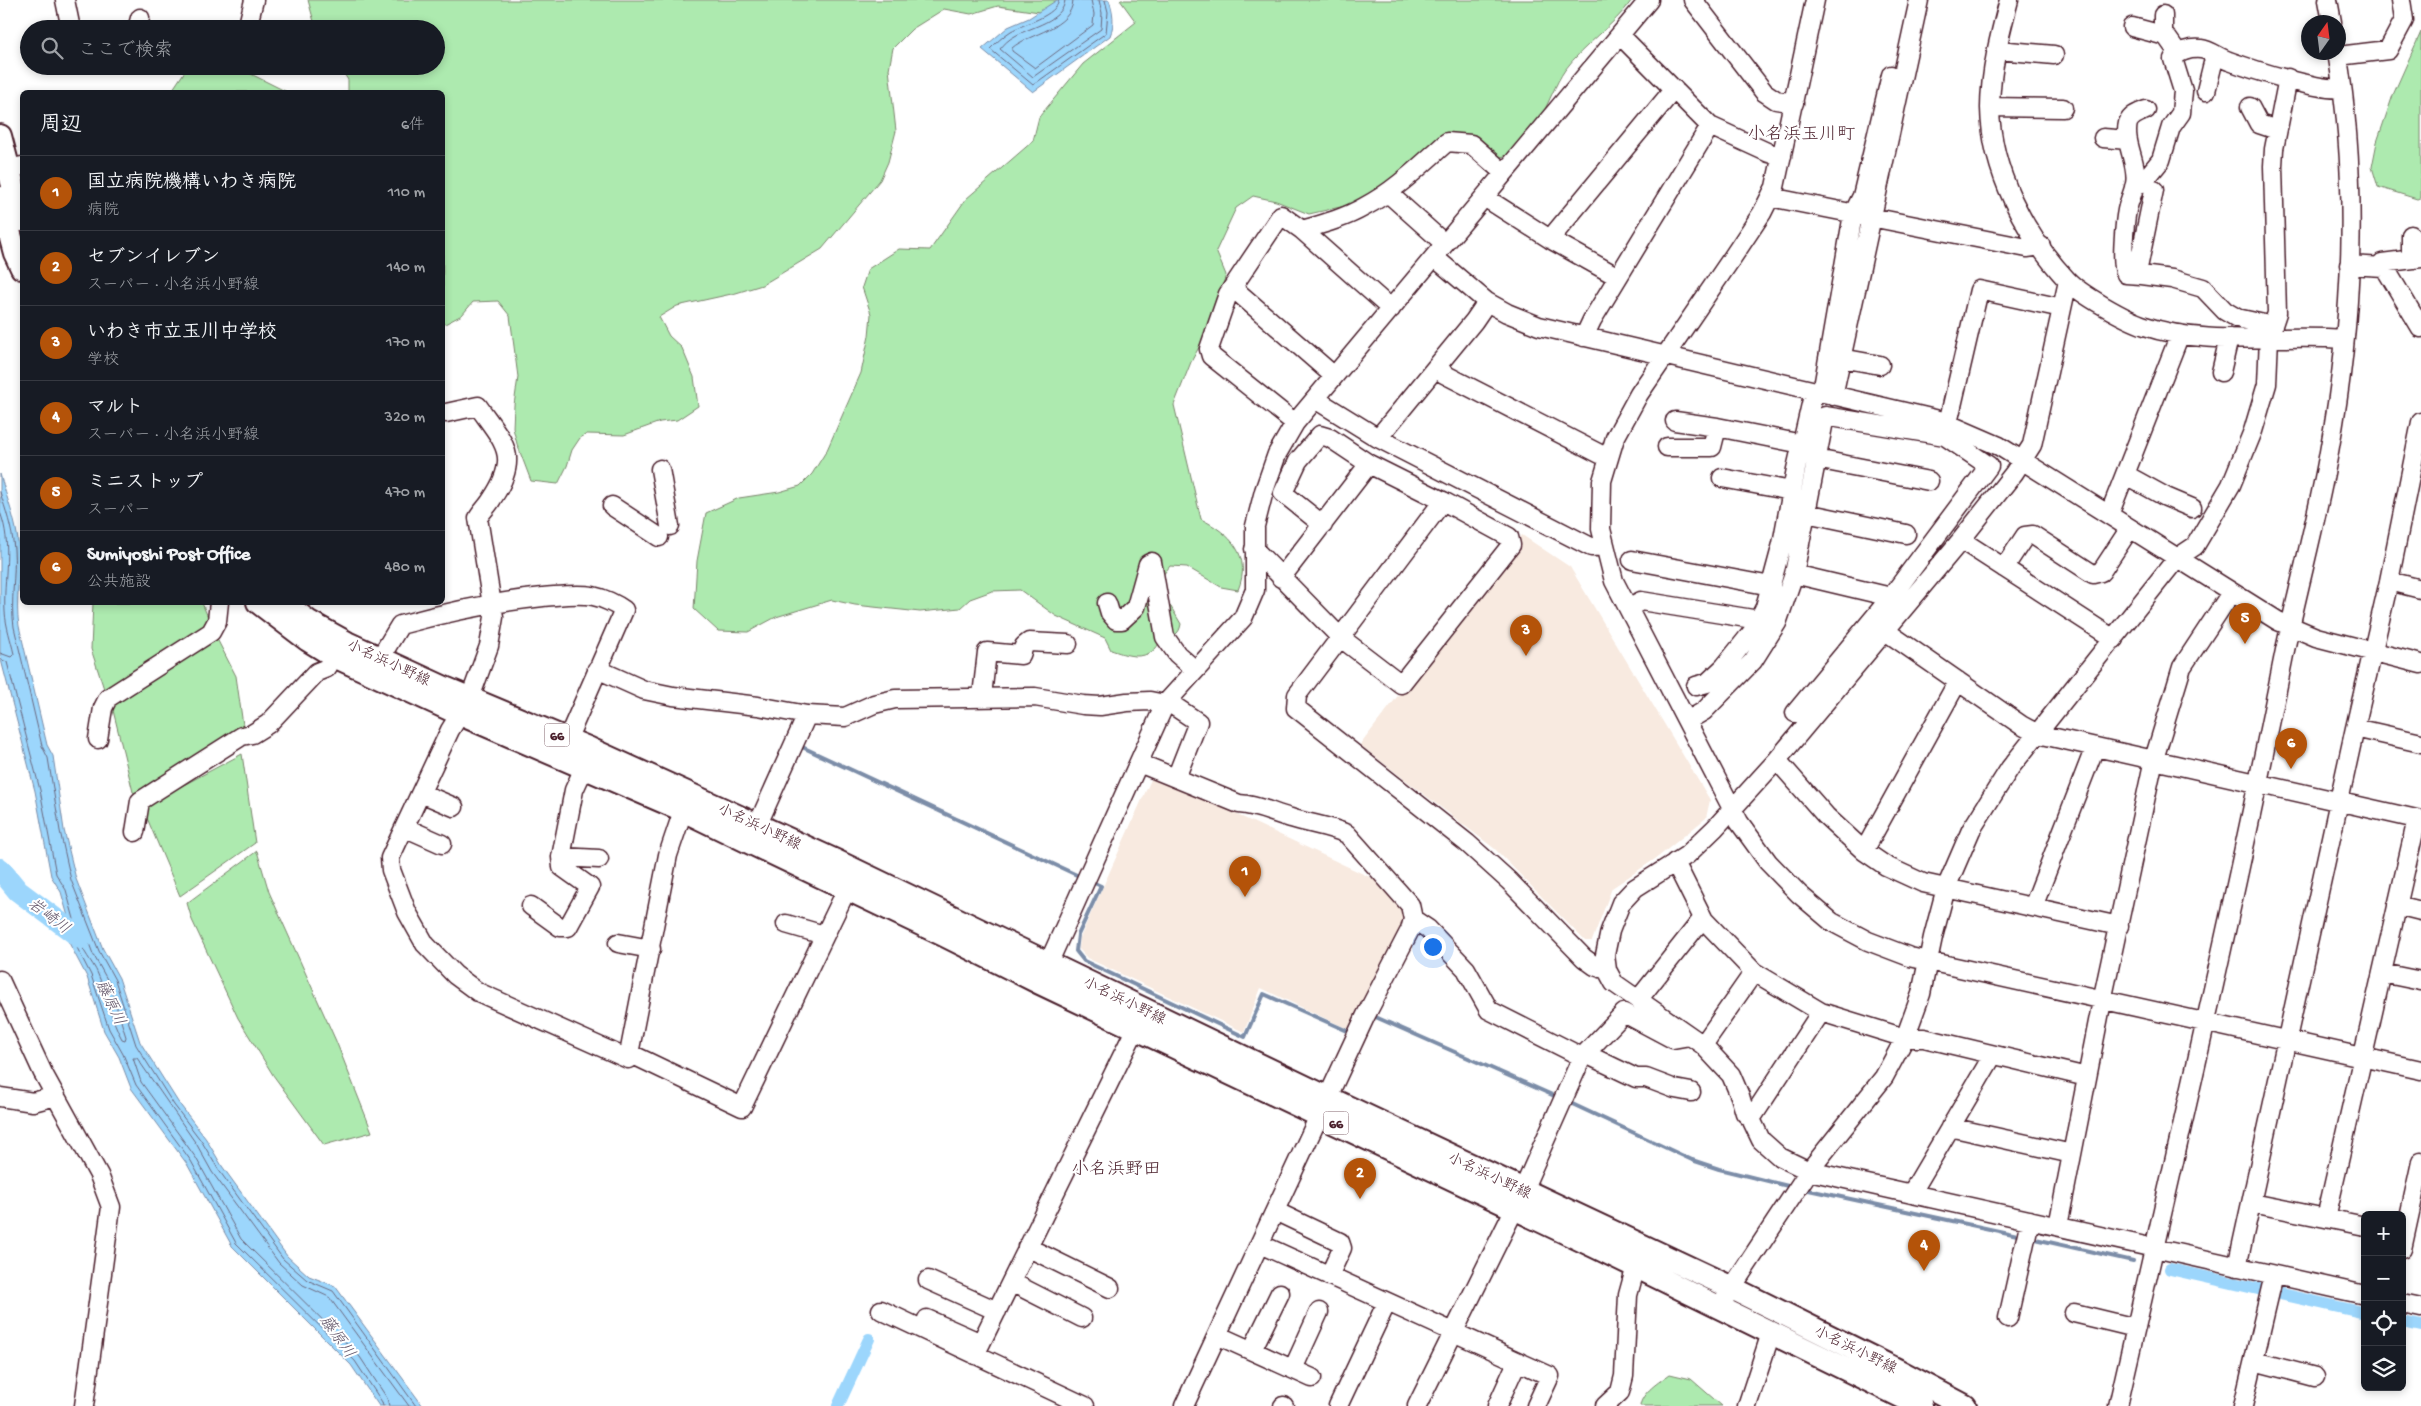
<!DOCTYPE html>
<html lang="ja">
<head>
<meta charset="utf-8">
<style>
  body { margin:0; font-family:"Gochi Hand","Klee One",sans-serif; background:#242831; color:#f1f3f6 }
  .controls { position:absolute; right:15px; bottom:15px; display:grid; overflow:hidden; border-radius:8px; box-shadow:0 2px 8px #0003 }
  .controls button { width:45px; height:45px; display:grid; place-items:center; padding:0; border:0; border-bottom:1px solid #363941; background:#171b24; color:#f1f3f6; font:25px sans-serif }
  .compass { position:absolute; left:2301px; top:15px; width:45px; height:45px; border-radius:50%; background:#171b24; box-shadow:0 2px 8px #0003; rotate:14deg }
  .you { position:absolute; left:1432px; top:946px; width:18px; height:18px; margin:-12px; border:4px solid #fff; border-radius:50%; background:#1a73e8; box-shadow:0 0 0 8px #1a73e833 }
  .badge { display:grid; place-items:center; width:32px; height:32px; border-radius:50%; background:#b45309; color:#fff; font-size:16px; font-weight:700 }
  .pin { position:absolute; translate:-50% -41px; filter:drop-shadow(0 1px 2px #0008) }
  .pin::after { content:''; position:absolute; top:26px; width:18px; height:15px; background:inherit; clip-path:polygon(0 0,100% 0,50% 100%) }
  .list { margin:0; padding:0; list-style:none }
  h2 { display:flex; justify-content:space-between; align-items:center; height:65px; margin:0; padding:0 20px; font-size:21px }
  h2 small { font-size:16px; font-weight:400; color:#9ea1a6 }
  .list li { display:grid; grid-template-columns:32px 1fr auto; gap:15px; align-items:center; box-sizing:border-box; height:75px; padding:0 20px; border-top:1px solid #363941 }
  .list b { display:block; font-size:19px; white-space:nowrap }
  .list p { margin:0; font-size:16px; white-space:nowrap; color:#9ea1a6 }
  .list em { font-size:16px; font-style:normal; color:#9ea1a6 }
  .icon { flex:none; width:28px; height:28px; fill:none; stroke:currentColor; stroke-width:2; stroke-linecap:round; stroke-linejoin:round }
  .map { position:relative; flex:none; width:2421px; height:1406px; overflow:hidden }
  .search { position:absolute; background:#171b24; box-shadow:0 2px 8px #0003; left:20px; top:20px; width:425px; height:55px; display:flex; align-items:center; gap:12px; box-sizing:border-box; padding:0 18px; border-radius:28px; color:#9ea1a6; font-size:19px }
  .panel { position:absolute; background:#171b24; box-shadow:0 2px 8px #0003; left:20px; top:90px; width:425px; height:515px; border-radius:8px }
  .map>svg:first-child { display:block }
  .built { fill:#f8eae0 }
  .green { fill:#adeaaf; stroke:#7c846d }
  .water { fill:#9cd6fc; stroke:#7b8da8 }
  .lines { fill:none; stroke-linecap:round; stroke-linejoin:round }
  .shore { stroke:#6b687f; stroke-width:1 }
  .stream { stroke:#7b8da8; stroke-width:4 }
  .canal { stroke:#9cd6fc; stroke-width:12 }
  .river { stroke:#9cd6fc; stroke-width:22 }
  .minor-casing { stroke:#4a1f2b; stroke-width:21 }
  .major-casing { stroke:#4a1f2b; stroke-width:26 }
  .minor { stroke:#fff; stroke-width:18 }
  .major { stroke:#fff; stroke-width:22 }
  .labels { text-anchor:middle; stroke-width:4; stroke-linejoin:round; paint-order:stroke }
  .shield { fill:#fff; stroke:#80626b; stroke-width:1 }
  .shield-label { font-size:14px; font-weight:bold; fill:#4a1f2b }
  .street-label { font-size:15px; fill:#4a1f2b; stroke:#fff }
  .water-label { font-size:16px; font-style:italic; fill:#63566a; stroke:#fff }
  .quarter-label { font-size:18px; fill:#4a1f2b; stroke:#fff }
</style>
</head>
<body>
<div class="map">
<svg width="2421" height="1406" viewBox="0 0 2421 1406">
  <rect width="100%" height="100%" fill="#fff"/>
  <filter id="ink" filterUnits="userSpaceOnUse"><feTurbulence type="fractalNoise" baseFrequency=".02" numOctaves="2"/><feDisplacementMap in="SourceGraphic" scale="10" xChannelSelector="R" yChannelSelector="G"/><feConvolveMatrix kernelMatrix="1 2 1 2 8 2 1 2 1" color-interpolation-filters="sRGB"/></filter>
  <g filter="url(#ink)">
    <!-- built -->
    <path class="built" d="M 1522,535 L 1570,567 L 1710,800 L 1706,818 L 1658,857 L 1612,888 L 1592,941 L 1585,941 L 1495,849 L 1360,745 Z
      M 1153,775 L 1378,881 L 1406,913 L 1366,1006 L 1350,1030 L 1261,988 L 1244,1032 L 1087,958 L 1079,949 L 1080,938 Z"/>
    <!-- green -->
    <path class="green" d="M 308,0 L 1073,0 L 1046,13 L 998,6 L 971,14 L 944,9 L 912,29 L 893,48 L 889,69 L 896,131 L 888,162 L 880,180 L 822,249 L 762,285 L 736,293 L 677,306 L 659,317 L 669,336 L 682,348 L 694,377 L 698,406 L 677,420 L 660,422 L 624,435 L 587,434 L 580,438 L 572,450 L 567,466 L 558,484 L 531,481 L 517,444 L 513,428 L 514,405 L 518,377 L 510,316 L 498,301 L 473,302 L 462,315 L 443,325 L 442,92 L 348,92 L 348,80 L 339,66 L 436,66 L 436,29 L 316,29 Z
      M 1120,0 L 1632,0 C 1614,26 1584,44 1565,70 C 1546,97 1537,151 1497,158 L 1471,138 L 1372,200 L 1309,214 L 1276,201 L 1253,196 L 1236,208 L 1216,251 L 1226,275 L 1205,336 L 1191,362 L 1174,405 L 1201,519 C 1231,534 1252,556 1238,590 L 1221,587 L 1187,567 L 1170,566 L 1159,580 L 1158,598 L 1171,607 L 1181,624 C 1179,636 1173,635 1163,640 C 1159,642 1158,646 1155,649 C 1142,661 1126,655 1111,650 L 1105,638 L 1056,616 L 1020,590 L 992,591 L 970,599 L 960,608 L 920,612 L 855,605 L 832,600 L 776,617 L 748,632 L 718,631 L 694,609 L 697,561 L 706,513 L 739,498 L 779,492 L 800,486 L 812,474 L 827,450 L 861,373 L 869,336 L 871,314 L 862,287 L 868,269 L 899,249 L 930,250 L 966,199 L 1033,141 L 1039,117 L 1083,64 L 1136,22 Z
      M 2421,32 L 2421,198 L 2417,199 L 2378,187 L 2372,167 L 2377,142 L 2393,95 Z
      M 196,66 L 235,66 L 287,92 L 171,92 L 185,71 Z
      M 93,603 L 202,603 L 210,622 L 105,692 L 91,649 Z
      M 215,635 L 236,676 L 244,732 L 143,798 L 133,792 L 111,702 Z
      M 242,754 L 255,843 L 180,896 L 144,811 L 146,805 Z
      M 257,851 L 269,892 L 336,1041 L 372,1132 L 324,1145 L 273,1075 L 238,1018 L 192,920 L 187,903 Z
      M 1670,1374 L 1691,1379 L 1722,1406 L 1640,1406 C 1642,1392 1659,1382 1670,1374 Z"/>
    <!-- water -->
    <path class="water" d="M 1057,0 L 1109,0 C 1113,11 1115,24 1110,36 L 1033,92 L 982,49 L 1008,27 L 1029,18 Z
      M 0,474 C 7,499 17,523 19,549 C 21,575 15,601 19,626 L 47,745 L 53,756 L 64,830 L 76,879 L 103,949 L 119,978 L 140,1042 L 178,1102 L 206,1139 L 222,1166 L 287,1256 L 309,1276 L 335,1286 L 423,1406 L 379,1406 L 351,1365 L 232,1246 L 187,1164 L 131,1088 L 119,1057 L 104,1031 L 87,977 L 67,939 L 69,920 L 61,892 L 51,876 L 35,791 L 0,656 Z"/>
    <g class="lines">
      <!-- shore -->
      <path class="shore" d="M 1059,0 C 1057,16 1023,24 1011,31 C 1003,36 996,43 990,49 L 1033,85 L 1106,33 L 1108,12 L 1105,0
        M 1065,0 C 1064,21 1030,27 1015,36 C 1009,39 1004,44 1000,49 L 1033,77 L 1101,29 L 1102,13 L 1099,0
        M 1073,0 C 1072,29 1029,33 1012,48 L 1012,51 L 1035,68 L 1093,25 L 1094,14 L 1091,0
        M 0,492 C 6,511 12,528 14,549 C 16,575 10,601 14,627 L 42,746 L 48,758 L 60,831 L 71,880 L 99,951 L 115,980 L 136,1045 L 174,1105 L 202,1142 L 218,1169 L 283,1259 L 307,1280 L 333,1291 L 416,1406
        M 0,512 C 13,545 3,578 5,612 C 6,627 11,640 14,654 L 11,657 L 0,653
        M 0,659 L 7,662 L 40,790 L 56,874 L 66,890 L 74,919 L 72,938 L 91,975 L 109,1029 L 123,1054 L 136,1085 L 191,1161 L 236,1243 L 355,1361 L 382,1402 L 383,1406
        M 80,929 L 84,930 L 93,954 L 109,983 L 126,1037 L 125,1040 L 122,1039 C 110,1018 107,994 97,972 C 91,959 75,944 80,929 Z
        M 389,1406 L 387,1398 L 360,1357 L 241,1239 L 196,1158 L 141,1082 L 133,1058 L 137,1058 L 197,1145 L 212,1172 L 279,1263 L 303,1285 L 329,1297 L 409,1406"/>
      <!-- stream -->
      <path class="stream" d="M 799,748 L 800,746 L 1081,877
        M 1090,881 L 1101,886 L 1078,935 L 1076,951 L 1084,961 L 1245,1037 L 1264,994 L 1352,1033
        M 1371,1015 L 1559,1098
        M 1568,1102 L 1692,1160 L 1719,1169 L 1792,1187
        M 1804,1189 L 2022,1236
        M 2031,1238 L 2133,1261"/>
      <!-- canal -->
      <path class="canal" d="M 2170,1269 L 2365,1313
        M 2402,1322 L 2421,1326
        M 838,1406 L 869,1339"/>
      <!-- river -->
      <path class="river" d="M 0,869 L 18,891 L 81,938"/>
      <!-- minor casing -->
      <g class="minor-casing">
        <path id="minor" d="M 65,0 L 71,29
          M 1693,0 L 1764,92 L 1776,100 L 1794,103
          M 1815,0 L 1775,187 L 1762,213 L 1732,258 L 1639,394 L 1615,438 L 1602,481 L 1601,529 L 1614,581 L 1739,822 L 1768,862 L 1799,894 L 1832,922 L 1868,941 L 1910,957 L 2421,1070
          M 2009,0 C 2000,34 1990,72 1990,108 C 1991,171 2025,235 2067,280 C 2080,294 2126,320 2145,326 C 2205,347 2281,334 2344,339
          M 2328,0 L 2332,22
          M 2132,27 L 2166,36 L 2178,53
          M 137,29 L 140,18
          M 247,29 L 254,0
          M 1620,35 L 1710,126 L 1769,153 L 1782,156
          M 2163,35 L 2163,15
          M 1998,50 L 2054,55
          M 2338,56 L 2388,50 L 2404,20 L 2401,0
          M 2206,91 L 2215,55
          M 1990,107 L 2063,108
          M 2250,107 L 2259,124 L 2277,130
          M 2103,138 L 2128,140
          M 7,169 L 22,166
          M 2134,187 L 2143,182 L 2161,160 L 2171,127 L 2181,113 L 2183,91 L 2173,59 C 2178,51 2191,48 2201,49 C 2210,50 2220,58 2229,61 C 2251,69 2322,92 2342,88
          M 2154,190 L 2137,273 L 2141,275 L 2172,279 L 2203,288 L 2225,311 L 2237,318 L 2273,326
          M 1388,193 L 1445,244
          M 1484,197 L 1550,239 L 1618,277
          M 1770,197 L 2027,248 L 2041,246
          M 1550,239 L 1674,89
          M 1434,257 L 1487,302 L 1507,313 L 1539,326 L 1939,420 L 1999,446 L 2278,621 L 2316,637 L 2421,664
          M 2421,258 L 2382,263 L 2421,328
          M 2411,259 L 2411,235
          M 2349,265 L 2384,267
          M 2141,275 L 2126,274 C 2120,268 2125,220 2127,210 C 2129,201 2133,193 2135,184 C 2139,164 2123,143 2128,123 C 2131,115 2139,113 2146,110
          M 2068,281 L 2032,445 L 2014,473 L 1961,540 L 1777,760 L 1715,828 L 1687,855 L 1635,888 L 1621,903 L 1610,931 L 1605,955 L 1607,970 L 1614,983 L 1703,1045 L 1731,1075 L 1740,1096 L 1745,1113 L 1751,1119 L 1761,1140 L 1780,1157 L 1809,1171 L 2365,1295
          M 1233,288 L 1334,376
          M 1391,309 L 1302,230 C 1323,224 1345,218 1364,207 C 1395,191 1421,165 1447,142 L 1471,144 L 1504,173
          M 1584,337 L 1592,320 L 1710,126
          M 1841,358 L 1880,365
          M 1438,365 L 1444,374 L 1600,454 L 1609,456
          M 2221,372 L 2229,338
          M 1822,393 L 1853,214 L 1862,196 L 1891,75
          M 1833,396 L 1919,0
          M 1315,399 L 1378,438 L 1591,547 L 1605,546
          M 446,413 L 478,406 C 504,443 521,456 492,499 C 488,506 482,511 478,518 L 494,617 L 489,646 L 470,698 L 450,730 L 390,858 L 391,870 L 407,912 L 425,944 L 455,975 L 478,992 L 628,1059 L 668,855 L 687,799
          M 1675,421 L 1717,427 L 1802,444
          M 1295,423 L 1211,356 L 1209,349 L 1228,294 L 1281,215 L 1302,230
          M 1378,438 L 1474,321 L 1487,302
          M 1667,447 L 1712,447 L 1717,427
          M 1816,459 L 1929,481
          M 660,469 L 670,526
          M 2126,475 L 2166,497 L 2192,508
          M 1722,478 L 1792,491
          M 1443,501 L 1297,695 L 1296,708 L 1467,843 L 1509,881 L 1584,958 L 1595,966 L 1607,970
          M 612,506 L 659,537
          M 1806,513 L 1906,534
          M 2109,515 L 2180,334
          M 1961,540 L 2114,639
          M 1254,549 L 1341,638 L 1401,684 L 1511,545 L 1509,537 L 1443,501 L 1369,464 L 1330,438 L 1320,435 L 1298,461 L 1283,493 L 1323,525
          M 1632,560 L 1771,586
          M 2004,568 L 2025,536 L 2033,535 L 2093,574 L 2101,572 L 2130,528
          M 1794,574 L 1891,597
          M 1281,578 L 1369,464
          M 2389,581 L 2421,589
          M 1107,603 L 1110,613 L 1116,620 L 1122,620 L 1136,607 L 1148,564 L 1152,562 L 1165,637 L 1177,654 L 1194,669
          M 1628,608 L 1641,601 L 1759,620
          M 1884,630 L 2021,725 L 2038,734 L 2421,820
          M 380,658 L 400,625 C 447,612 495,602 543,597 C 559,596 577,593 593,596 C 603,598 616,604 624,610 L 567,740
          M 597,669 L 644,690 L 673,696 L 758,706 L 807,715 L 845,717 L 874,704 L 895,699 L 1035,697 L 1083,705 L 1100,706 L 1127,702 L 1150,701 L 1174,706 L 1198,722 L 1176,778
          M 1696,686 L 1707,683 L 1724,667 L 1753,631 L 1765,607 L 1782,544 L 1796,469 L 1814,391
          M 982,696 L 987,652 L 1021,655 L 1024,646 L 1029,642 L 1068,644
          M 1795,713 L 1891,597 L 1989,466 L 1945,436
          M 1687,721 L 1704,711 L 1753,661 L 1777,623 L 1794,574 L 1825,416 L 1945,436 L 1979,290 L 2062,308
          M 2355,728 L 2421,743
          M 98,739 L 103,708 L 108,698 L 211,632 L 217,621 L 219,602
          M 1777,760 L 1826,816 L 1864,851 L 1886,866 L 1923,883 L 2119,926
          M 1139,763 L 1239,804 C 1258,805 1272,813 1291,818 C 1310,824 1329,826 1347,834 L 1410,905 L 1413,919 L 1410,930 L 1366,1015 L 1184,1406
          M 421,793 L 454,807
          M 758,824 L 807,715
          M 406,828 L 442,844
          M 135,832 L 140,801 L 242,736 L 252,734 L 268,724 L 317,672 L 327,668 L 334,656
          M 1864,851 L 1958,681
          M 561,857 L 599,859
          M 1675,862 L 1704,920 L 1754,972 L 1821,1012 L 1905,1038 L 1924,1038 L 2087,1077
          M 2397,905 L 2421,911
          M 531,906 L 560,927 L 568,927 L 590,887 L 562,867 L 561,857 L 574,790 L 584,768
          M 2033,907 L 2095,747
          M 1413,919 L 1428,929 L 1466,969 L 1489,1010 L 1582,1057 L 1515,1208 L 1417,1406
          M 786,924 L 824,935
          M 618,943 L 651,949
          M 1044,973 L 1165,704 L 1243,618 L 1255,590 L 1255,526 L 1264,491 L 1277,454 L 1295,423 L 1649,0
          M 2382,973 L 2421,981
          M 0,980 L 43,1073 L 99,1175 L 111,1207 L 84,1406
          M 1638,1000 L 1703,918
          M 1703,1045 L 1754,972
          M 629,1053 L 742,1107 L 847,889
          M 1582,1057 L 1624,1013 L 1673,1039 L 1690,1036
          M 1582,1057 L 1590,1056 L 1636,1078 L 1646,1078 L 1675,1089 L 1691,1092
          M 0,1097 L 33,1102 L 56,1096
          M 1751,1119 L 1821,1012
          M 1950,1127 L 2072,1154
          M 1911,1194 L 1993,1055
          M 2252,1203 L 2365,1226
          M 1275,1211 L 1340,1242 L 1342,1248 L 1329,1276
          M 2326,1218 L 2417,819
          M 2058,1226 L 2102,1001 L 2154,759 L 2182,667 L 2231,593
          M 1260,1244 L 1550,1376 L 1536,1406
          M 1027,1247 L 1110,1288
          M 2402,1249 L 2421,1162
          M 2237,1267 L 2355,728 L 2389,581 L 2421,422
          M 928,1280 L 997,1311
          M 1011,1282 L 1082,1318
          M 1725,1298 L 1809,1171 L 1884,1077 L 1905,1038 L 1921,994 L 1933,937 L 1946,888 L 1971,830 L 2010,768 L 2177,558 L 2195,546 L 2231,485 L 2253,431 L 2267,384 L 2269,337 L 2277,313 L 2273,166 L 2274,149 L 2288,78
          M 2402,1304 L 2421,1308
          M 881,1310 L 1085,1406
          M 2074,1313 L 2136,1328
          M 2008,1318 L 2030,1220
          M 927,1319 L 981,1343
          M 1217,1335 L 1312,1378
          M 1252,1350 L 1280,1293
          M 975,1355 L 1136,1028
          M 2254,1361 L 2315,1377
          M 1293,1369 L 1319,1312
          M 1283,1406 L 1284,1406
          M 1338,1406 L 1387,1302
          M 1497,1406 L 1517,1362
          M 1605,1406 L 1620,1392 L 1624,1376 L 1628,1295 L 1636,1266
          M 1747,1406 L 1771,1333
          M 2118,1406 C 2175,1156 2234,907 2284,655 C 2298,587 2317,520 2329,452 C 2353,322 2359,183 2337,52
          M 2243,1406 L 2274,1275"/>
      </g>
      <!-- major casing -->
      <g class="major-casing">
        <path id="major" d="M 0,136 L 22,220
          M 0,198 L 15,253 L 22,268
          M 258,602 L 308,640 L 334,656 L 460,714 L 683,810 L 749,842 L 944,935 L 1040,983 L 1596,1247 L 1921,1406
          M 283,602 L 309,622 L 347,643 L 447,689 L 590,749 L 836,861 L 1328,1098 L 1730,1287 L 1897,1370 L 1965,1406"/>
      </g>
      <!-- minor -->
      <use href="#minor" class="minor"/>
      <!-- major -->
      <use href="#major" class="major"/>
    </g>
  </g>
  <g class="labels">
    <!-- shield labels -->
    <g class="shield">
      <rect x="544.5" y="723.5" width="25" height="23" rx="4"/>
      <rect x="1323.5" y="1111.5" width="25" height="23" rx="4"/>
    </g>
    <g class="shield-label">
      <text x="557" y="740">66</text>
      <text x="1336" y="1128">66</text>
    </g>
    <!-- street labels -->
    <g class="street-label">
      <text transform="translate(389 662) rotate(25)" y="5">小名浜小野線</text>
      <text transform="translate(760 826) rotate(25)" y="5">小名浜小野線</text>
      <text transform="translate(1125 1000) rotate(26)" y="5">小名浜小野線</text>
      <text transform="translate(1490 1175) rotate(25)" y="5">小名浜小野線</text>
      <text transform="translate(1856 1349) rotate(26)" y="5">小名浜小野線</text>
    </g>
    <!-- water labels -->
    <g class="water-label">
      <text transform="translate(50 915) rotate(37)" y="6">岩崎川</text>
      <text transform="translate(112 1002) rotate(65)" y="6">藤原川</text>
      <text transform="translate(339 1336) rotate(55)" y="6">藤原川</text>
    </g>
    <!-- quarter labels -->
    <g class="quarter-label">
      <text x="1801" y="139">小名浜玉川町</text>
      <text x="1116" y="1174">小名浜野田</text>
    </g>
  </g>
</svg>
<div class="controls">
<button>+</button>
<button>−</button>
<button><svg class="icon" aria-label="locate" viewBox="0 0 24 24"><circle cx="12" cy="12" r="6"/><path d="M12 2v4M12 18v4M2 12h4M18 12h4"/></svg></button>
<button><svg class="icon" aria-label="layers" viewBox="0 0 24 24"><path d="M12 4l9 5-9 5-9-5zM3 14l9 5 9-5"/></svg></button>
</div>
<svg class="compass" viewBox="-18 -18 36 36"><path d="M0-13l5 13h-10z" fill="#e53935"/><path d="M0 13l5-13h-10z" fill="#9ea1a6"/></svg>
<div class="you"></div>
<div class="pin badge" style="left:1245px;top:897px">1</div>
<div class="pin badge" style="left:1360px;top:1199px">2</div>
<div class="pin badge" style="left:1526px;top:656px">3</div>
<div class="pin badge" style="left:1924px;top:1271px">4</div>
<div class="pin badge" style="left:2245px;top:644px">5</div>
<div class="pin badge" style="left:2291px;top:769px">6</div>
<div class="search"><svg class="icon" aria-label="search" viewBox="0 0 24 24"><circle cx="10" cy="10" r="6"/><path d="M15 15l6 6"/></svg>ここで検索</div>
<section class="panel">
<h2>周辺<small>6件</small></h2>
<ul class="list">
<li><span class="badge">1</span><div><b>国立病院機構いわき病院</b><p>病院</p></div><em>110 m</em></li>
<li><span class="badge">2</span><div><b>セブンイレブン</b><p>スーパー · 小名浜小野線</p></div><em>140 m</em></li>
<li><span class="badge">3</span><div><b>いわき市立玉川中学校</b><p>学校</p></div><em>170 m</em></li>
<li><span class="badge">4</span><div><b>マルト</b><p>スーパー · 小名浜小野線</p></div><em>320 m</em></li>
<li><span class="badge">5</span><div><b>ミニストップ</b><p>スーパー</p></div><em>470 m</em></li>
<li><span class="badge">6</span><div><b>Sumiyoshi Post Office</b><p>公共施設</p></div><em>480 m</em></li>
</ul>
</section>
</div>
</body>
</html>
